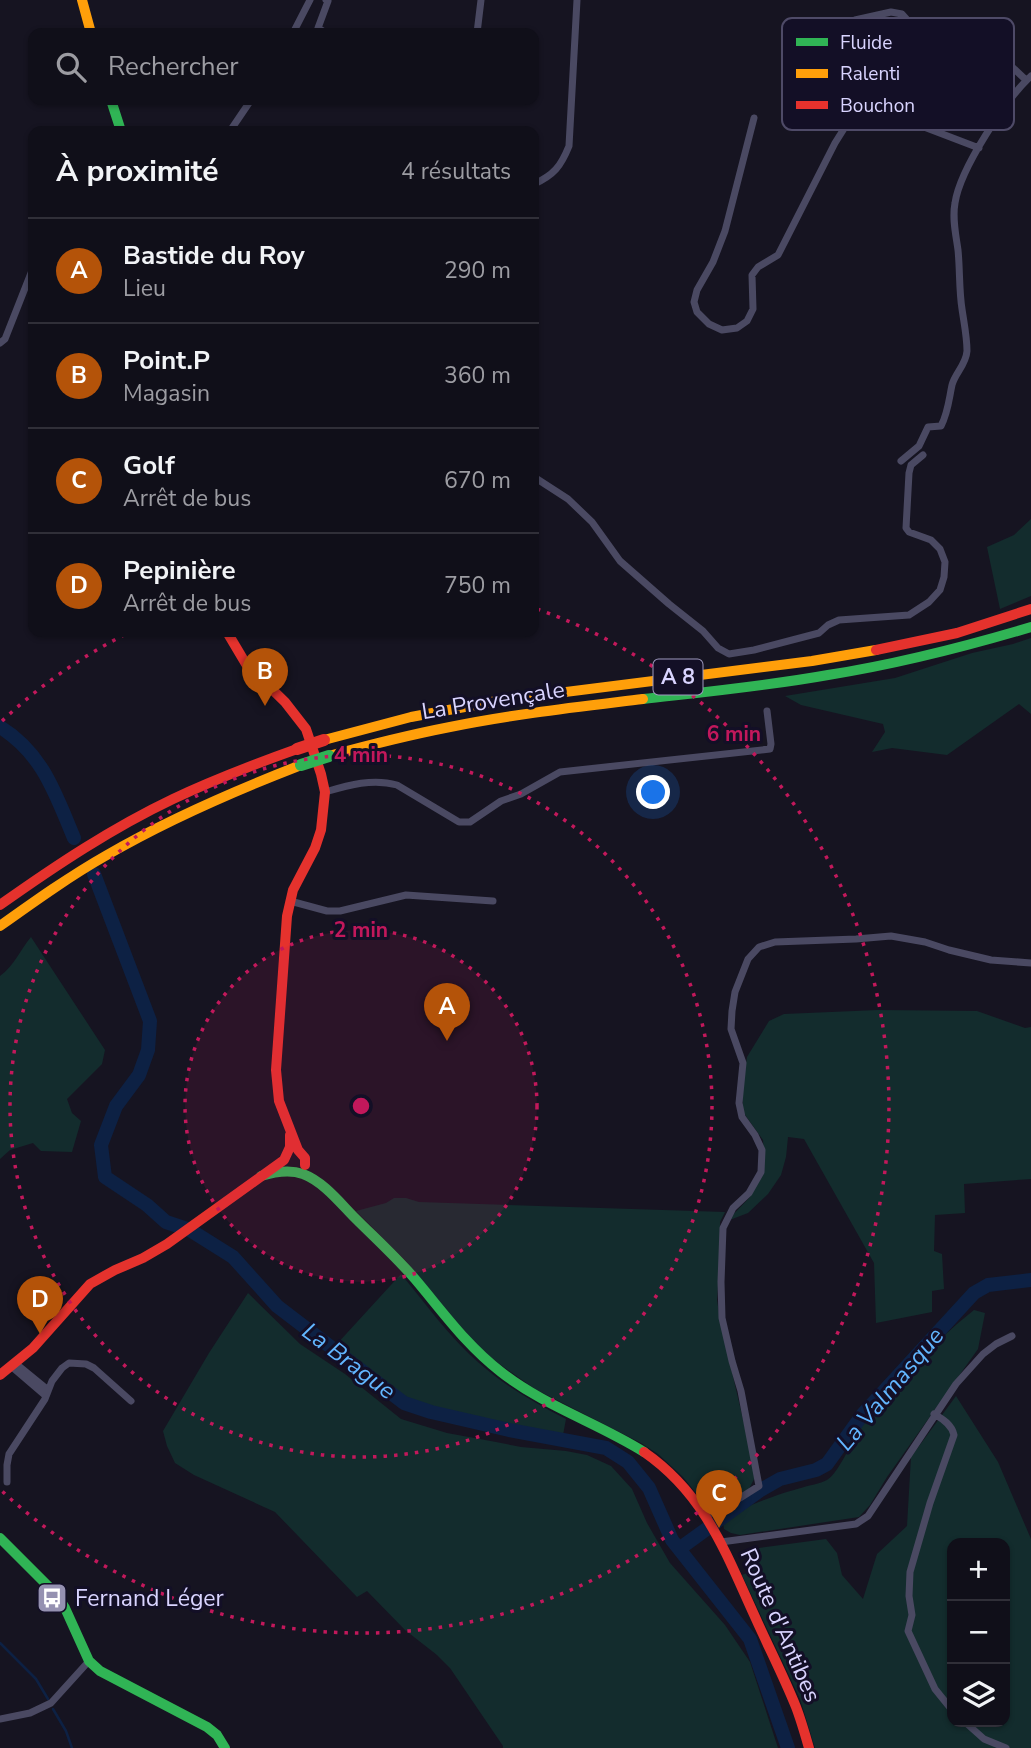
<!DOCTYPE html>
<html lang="fr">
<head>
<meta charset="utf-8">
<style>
  body { margin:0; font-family:"Nunito Sans",sans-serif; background:#191822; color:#f1f3f6 }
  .controls { position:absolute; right:21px; bottom:21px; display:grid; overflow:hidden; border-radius:14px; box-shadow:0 2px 5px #0004 }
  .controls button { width:63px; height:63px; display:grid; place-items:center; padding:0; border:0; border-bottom:2px solid #302f38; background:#100f19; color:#f1f3f6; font:35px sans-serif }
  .you { position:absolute; left:654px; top:793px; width:24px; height:24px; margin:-18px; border:5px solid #fff; border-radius:50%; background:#1a73e8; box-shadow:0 0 0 10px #1a73e833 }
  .badge { display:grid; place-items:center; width:46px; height:46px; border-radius:50%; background:#b45309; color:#fff; font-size:23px; font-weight:700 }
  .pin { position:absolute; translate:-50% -58px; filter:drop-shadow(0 2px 4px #0008) }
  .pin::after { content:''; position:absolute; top:37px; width:24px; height:21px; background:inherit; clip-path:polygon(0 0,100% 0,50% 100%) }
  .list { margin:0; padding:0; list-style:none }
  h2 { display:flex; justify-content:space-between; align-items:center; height:91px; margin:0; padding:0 28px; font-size:30px }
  h2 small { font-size:23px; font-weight:400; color:#9c9ca2 }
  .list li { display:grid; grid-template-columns:46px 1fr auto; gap:21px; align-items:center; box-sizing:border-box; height:105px; padding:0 28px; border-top:2px solid #302f38 }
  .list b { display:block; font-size:26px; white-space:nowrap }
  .list p { margin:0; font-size:23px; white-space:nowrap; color:#9c9ca2 }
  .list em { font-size:23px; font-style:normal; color:#9c9ca2 }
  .icon { flex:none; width:38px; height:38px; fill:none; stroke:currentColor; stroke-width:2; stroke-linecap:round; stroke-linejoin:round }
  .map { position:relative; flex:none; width:1031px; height:1748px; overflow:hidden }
  .search { position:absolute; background:#100f19; box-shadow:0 2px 5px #0004; left:28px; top:28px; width:511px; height:77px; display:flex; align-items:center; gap:18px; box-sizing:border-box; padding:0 24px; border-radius:14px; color:#9c9ca2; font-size:26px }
  .panel { position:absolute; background:#100f19; box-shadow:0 2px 5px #0004; left:28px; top:126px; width:511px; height:511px; border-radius:14px }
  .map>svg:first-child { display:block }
  .green { fill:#132c2d; fill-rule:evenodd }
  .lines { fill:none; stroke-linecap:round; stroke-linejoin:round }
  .stream { stroke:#0d2144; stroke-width:2.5 }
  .river { stroke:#0d2144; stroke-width:14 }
  .street { stroke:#4a4962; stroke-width:7 }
  .fast { stroke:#30b455; stroke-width:10 }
  .slow { stroke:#ff9f0a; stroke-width:10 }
  .jam { stroke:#e5322d; stroke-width:10 }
  .fast-bridge { stroke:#30b455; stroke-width:12 }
  .jam-bridge { stroke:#e5322d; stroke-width:12 }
  .ring { fill:none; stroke:#c2185b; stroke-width:3.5; stroke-dasharray:3.5 7 }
  .labels { text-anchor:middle; stroke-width:6; stroke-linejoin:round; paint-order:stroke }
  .shield { fill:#130f26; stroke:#9e99be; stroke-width:2 }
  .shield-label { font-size:21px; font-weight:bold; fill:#d9d4ff }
  .street-label { font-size:23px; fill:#d9d4ff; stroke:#130f26 }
  .poi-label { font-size:23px; fill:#d9d4ff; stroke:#130f26; text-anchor:start }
  .water-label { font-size:24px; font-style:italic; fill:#62b6ff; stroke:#130f26 }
  .key { fill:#130f26; stroke:#4e4a67; stroke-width:2 }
  .key-label { font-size:19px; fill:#d9d4ff }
  .centre { fill:#c2185b; stroke:#130f26; stroke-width:3.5 }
  .ring-label { font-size:21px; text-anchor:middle; font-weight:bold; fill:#c2185b; stroke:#130f26; stroke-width:6; stroke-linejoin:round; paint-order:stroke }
</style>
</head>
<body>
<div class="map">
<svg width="1031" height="1748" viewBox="0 0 1031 1748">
  <rect width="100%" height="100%" fill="#161421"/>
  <!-- green -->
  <path class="green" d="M 1031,519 L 1031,596 L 1000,609 L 987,547 L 1014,535 Z
    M 1031,638 L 1031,714 L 1019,704 L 947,755 L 892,748 L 872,752 L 885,732 L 883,724 L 801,705 L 785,696 L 895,678 L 972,653 L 1013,644 Z
    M 31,937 L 105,1050 L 102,1064 L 67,1099 L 72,1113 L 81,1121 L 72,1152 L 41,1151 L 33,1143 L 10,1150 L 0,1159 L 0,976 C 14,966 20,950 31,937 Z
    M 878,1010 L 977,1011 L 1025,1028 L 1031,1027 L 1031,1179 L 964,1184 L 965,1213 L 935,1215 L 934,1251 L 942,1254 L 944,1289 L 932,1291 L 932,1312 L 876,1323 L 874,1263 L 804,1139 L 788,1137 L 786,1157 L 781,1175 L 768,1194 L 748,1213 L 727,1221 L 750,1197 L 764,1158 L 763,1140 L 743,1112 L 742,1091 L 747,1057 L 769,1021 L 784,1014 Z
    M 394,1198 L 406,1198 L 419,1202 L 725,1212 L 720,1222 L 720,1258 L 717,1300 L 721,1325 L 756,1475 L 749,1489 L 714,1509 L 708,1508 L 683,1477 L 658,1454 L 641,1443 L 535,1389 L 491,1358 L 465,1333 L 405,1260 L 356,1211 L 386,1203 Z
    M 401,1274 C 426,1304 450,1338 479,1363 C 505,1386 535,1403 566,1419 L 563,1435 L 551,1435 L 502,1424 L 409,1400 L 391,1389 L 336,1345 Z
    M 248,1293 L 300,1344 L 345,1374 L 401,1419 L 447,1433 L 496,1442 L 521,1447 L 566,1451 L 587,1455 L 611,1466 L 632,1489 L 647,1523 L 670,1563 L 725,1625 L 750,1662 L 778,1748 L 503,1748 L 503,1746 L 450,1668 L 437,1655 L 405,1630 L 367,1591 L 357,1597 L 275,1512 L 194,1475 L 175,1463 L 167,1446 L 163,1431 L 209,1353 Z
    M 974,1310 L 985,1313 L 978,1349 L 887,1477 L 870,1505 L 859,1517 L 740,1535 L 731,1533 L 724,1529 L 723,1522 C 736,1508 782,1493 801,1488 C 809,1485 820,1484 827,1480 C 840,1472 852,1439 862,1426 C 895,1384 932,1343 974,1310 Z
    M 956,1396 L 998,1462 L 1031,1539 L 1031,1748 L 815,1748 L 800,1699 L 742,1575 L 747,1573 C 747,1563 750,1553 759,1548 L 826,1539 L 837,1553 L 842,1575 L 863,1599 L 877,1554 L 907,1526 L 911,1457 ZM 952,1543 L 1005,1543 L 1005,1722 L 952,1722 Z"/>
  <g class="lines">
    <!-- stream -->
    <path class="stream" d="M 0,1643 L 36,1679 L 48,1699
      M 53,1709 L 66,1731 L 72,1748"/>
    <!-- river -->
    <path class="river" d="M 0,727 C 43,754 55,793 74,838
      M 94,874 L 150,1021 L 148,1050 L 139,1075 L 116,1106 L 101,1145 L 105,1177 L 147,1205 L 166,1222 L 190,1230 L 233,1257 L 277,1306 L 404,1403 L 431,1412 L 509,1430 L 606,1448 L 628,1462 L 649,1488 L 672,1540 L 750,1639 L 788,1748
      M 679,1549 L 759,1491 L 780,1479 L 816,1470 L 827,1464 L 863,1414 L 974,1293 L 988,1285 L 1031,1280"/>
    <!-- street -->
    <path class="street" d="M 326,0 L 328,1 L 318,28 L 326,33
      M 855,20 L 891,12 L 902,14 L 910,23 C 909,36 895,55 897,66 C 899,71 903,76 907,79 C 911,82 917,85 922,85 C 935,87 973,58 986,51 L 995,51 L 1026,80
      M 293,33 L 310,0
      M 477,33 L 481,0
      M 754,118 L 725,231 L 713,262 L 697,290 L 694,302 L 697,312 L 709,324 L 722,330 L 737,328 L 747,321 L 753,309 L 752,275 L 758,267 L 778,255 L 835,143 L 857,108 L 862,105 L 869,106 L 979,148
      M 230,131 L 251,100
      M 534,184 C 554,175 561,166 569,146 L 577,0
      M 0,343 L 5,339 L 31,273 L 33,270
      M 901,461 L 919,446 L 928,427 L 941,426 C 948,413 949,399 952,385 C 955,373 966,365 967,351 C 967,337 964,323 962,309 C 959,290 960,270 958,250 C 956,235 952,219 955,203 C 960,169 1006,99 1031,76
      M 534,477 L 568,499 L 592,522 L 620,561 L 669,604 L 703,631 L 718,648 L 729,654 L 754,650 L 819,633 L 828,625 L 839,620 L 909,615 L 929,602 L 940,590 L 944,577 L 945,562 L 940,549 L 931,540 L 909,532 L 906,528 L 909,473 L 911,465 L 923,455
      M 325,792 C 349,785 373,778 397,785 L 459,822 L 470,822 L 501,801 L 521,794 L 560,772 L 770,749 L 771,744 L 767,711
      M 290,901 L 327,911 L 340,911 L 406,895 L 493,901
      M 15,1363 L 48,1390
      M 11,1366 L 46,1396
      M 934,1414 C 943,1419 952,1425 954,1435 L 930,1503 L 910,1572 L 909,1596 L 912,1615 L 908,1631 L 935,1689 L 952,1710
      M 7,1482 L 7,1465 L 9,1454 L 45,1399 L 52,1381 L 62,1368 L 69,1363 L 86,1364 L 94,1368 L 131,1401
      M 706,1516 L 740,1498 L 759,1486 L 741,1391 L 732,1361 L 722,1318 L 721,1282 L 723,1228 L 733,1208 L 749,1193 L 761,1172 L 762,1150 L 755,1135 L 742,1117 L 739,1103 L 743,1063 L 731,1029 L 732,1011 L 735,992 L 748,959 L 759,947 L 775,942 L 856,939 L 891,936 L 925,942 L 949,950 L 991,960 L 1031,963
      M 721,1542 L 856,1524 L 868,1516 L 956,1384 L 983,1354 L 996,1344 L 1012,1336
      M 0,1719 L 30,1713 L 51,1703 L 89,1661
      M 965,1722 L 984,1739 L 1006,1748"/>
    <!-- fast -->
    <path class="fast" d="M 111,100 L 121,131
      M 643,699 C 705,692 767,686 828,675 C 897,664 964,647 1031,627
      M 261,1176 C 274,1172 289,1169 303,1174 C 324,1182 340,1203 355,1218 C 375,1238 396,1257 415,1279 C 443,1312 466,1345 501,1372 C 544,1406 598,1423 644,1452
      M 0,1538 L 56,1594 L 65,1608 L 89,1661 L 100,1671 L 207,1727 L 217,1735 L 225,1748"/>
    <!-- slow -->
    <path class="slow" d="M 82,0 L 91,33
      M 324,740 L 411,717 L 502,700 L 812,661 L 876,650
      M 329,756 C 369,745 409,735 450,727 C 514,714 578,707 643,699
      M 0,926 C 35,901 70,876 107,855 C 169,819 234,791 301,765"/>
    <!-- jam -->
    <path class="jam" d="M 227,632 L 246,664 L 285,702 L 306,729 L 321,774 L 325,792 L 321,830 L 315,848 L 293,890 L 287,916 L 276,1070 L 279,1101 L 298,1150 L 305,1158 L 305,1165
      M 876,650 L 957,633 L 1031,609
      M 0,905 C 55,866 112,828 173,799 C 213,780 255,764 297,749
      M 0,1375 L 33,1348 L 90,1284 L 115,1270 L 143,1258 L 167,1244 L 284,1160 L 290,1147 L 290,1135
      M 644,1452 C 706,1495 726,1554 756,1619 C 769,1648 784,1677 796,1707 C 801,1720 805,1734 809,1748"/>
    <!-- fast-bridge -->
    <path class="fast-bridge" d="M 301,765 L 329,756"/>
    <!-- jam-bridge -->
    <path class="jam-bridge" d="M 297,749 L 324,740"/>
  </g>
  <!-- distance rings -->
  <circle cx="361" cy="1106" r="176" fill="#c2185b" fill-opacity=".12"/>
  <g class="ring">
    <circle cx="361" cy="1106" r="176"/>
    <circle cx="361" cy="1106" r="351"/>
    <path d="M2 721A527 527 0 0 1 130 632M537 609A527 527 0 1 1 2 1491"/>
  </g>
  <!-- icons -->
  <defs>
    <g id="bus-square" transform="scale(1.575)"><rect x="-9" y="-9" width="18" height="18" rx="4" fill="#9591b1" stroke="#130f26"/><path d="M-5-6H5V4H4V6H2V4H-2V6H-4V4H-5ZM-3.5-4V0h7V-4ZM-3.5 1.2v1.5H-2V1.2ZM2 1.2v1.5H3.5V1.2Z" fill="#fff"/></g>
  </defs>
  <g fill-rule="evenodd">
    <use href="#bus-square" x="52" y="1598"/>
  </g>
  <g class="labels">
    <!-- shield labels -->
    <rect class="shield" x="653.5" y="659.5" width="49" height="35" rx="5"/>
    <g class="shield-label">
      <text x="678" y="684">A 8</text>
    </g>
    <!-- street labels -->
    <g class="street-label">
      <text transform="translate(493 700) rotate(-9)" y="8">La Provençale</text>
      <text transform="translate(781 1625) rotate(66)" y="8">Route d'Antibes</text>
    </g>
    <!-- poi labels -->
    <g class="poi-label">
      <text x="75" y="1606">Fernand Léger</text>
    </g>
    <!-- water labels -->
    <g class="water-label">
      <text transform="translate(349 1361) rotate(37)" y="8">La Brague</text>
      <text transform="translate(890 1389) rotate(-50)" y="8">La Valmasque</text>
    </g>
  </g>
  <!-- legend -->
  <rect x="782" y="18" width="232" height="112" rx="10" class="key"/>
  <rect x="796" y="38" width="32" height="8" fill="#30b455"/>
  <rect x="796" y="69" width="32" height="9" fill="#ff9f0a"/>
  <rect x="796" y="101" width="32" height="8" fill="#e5322d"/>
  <g class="key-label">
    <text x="840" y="49">Fluide</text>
    <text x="840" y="80">Ralenti</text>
    <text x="840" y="112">Bouchon</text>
  </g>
  <circle cx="361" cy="1106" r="10" class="centre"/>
  <g class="ring-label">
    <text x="734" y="741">6 min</text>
    <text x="361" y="762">4 min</text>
    <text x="361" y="937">2 min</text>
  </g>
</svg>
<div class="controls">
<button>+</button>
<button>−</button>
<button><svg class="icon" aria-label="layers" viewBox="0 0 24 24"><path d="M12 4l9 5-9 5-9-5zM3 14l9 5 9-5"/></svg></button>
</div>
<div class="you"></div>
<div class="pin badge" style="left:447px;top:1041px">A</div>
<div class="pin badge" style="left:265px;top:706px">B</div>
<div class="pin badge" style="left:719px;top:1528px">C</div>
<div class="pin badge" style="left:40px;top:1334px">D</div>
<div class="search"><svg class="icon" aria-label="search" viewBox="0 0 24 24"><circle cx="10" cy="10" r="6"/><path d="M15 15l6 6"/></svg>Rechercher</div>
<section class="panel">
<h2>À proximité<small>4 résultats</small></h2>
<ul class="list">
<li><span class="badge">A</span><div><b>Bastide du Roy</b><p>Lieu</p></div><em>290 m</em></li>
<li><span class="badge">B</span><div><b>Point.P</b><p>Magasin</p></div><em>360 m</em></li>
<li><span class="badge">C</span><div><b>Golf</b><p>Arrêt de bus</p></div><em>670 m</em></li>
<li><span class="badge">D</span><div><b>Pepinière</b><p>Arrêt de bus</p></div><em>750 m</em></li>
</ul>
</section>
</div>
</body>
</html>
